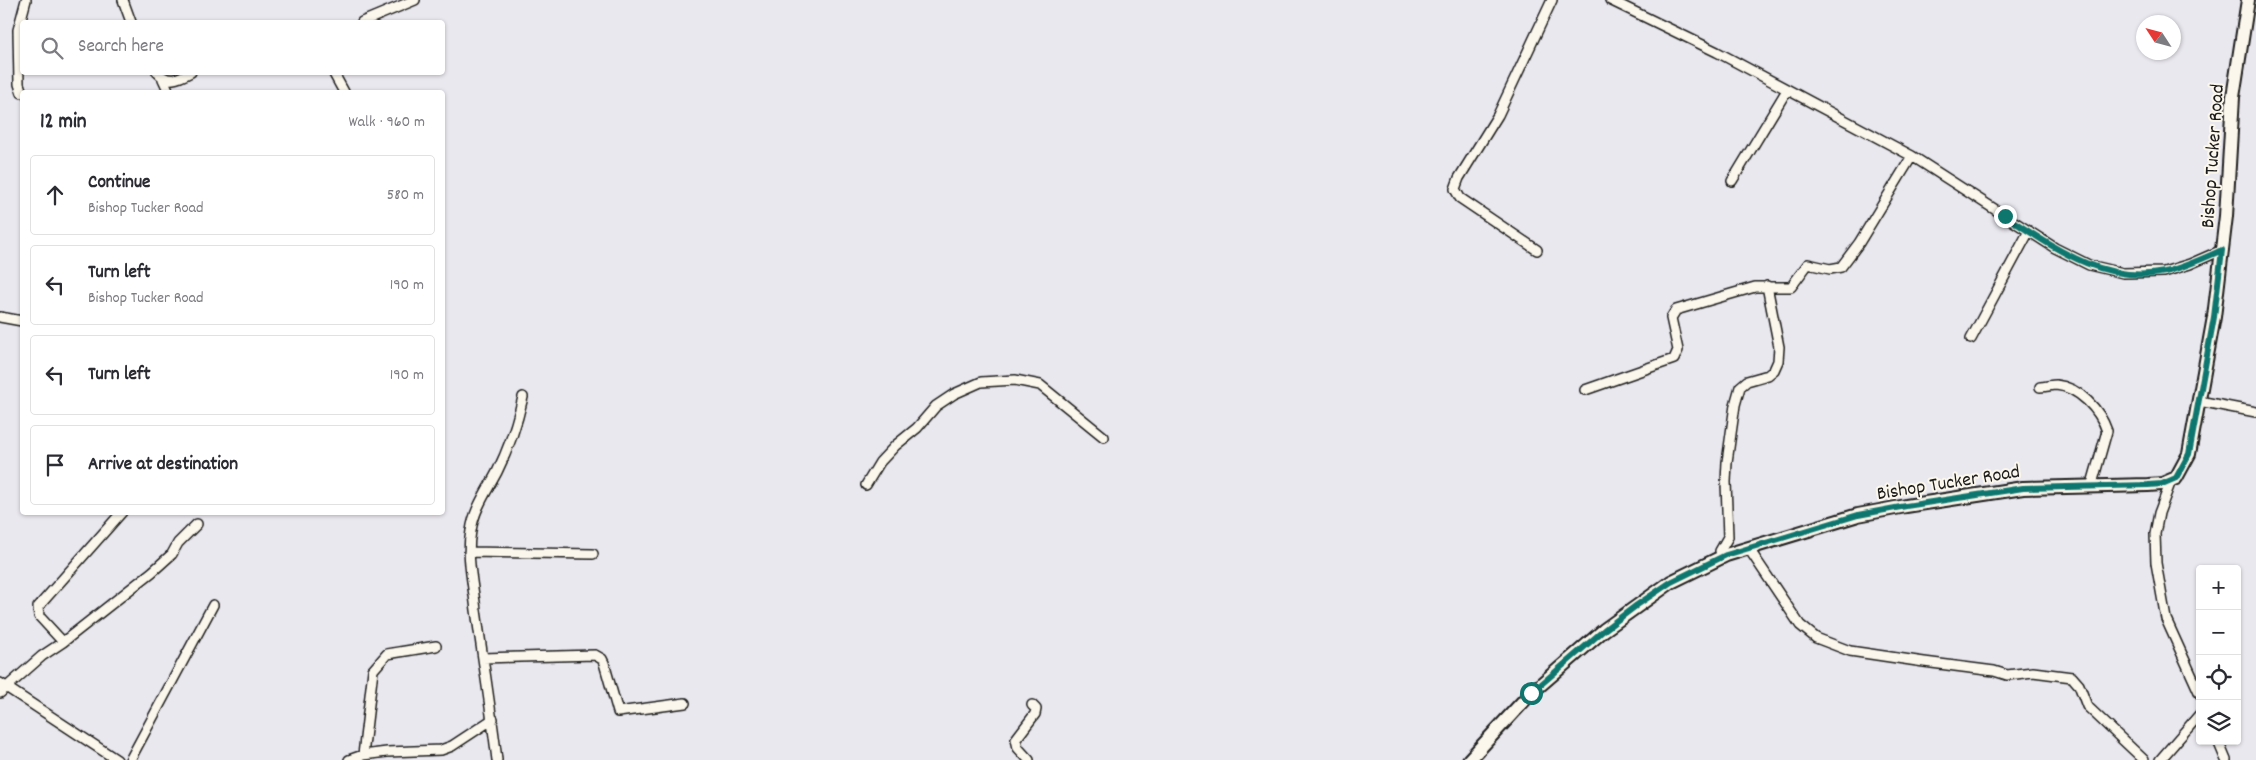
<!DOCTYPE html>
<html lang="en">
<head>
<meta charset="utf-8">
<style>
  body { margin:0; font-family:Dekko,sans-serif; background:#f2f2f3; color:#2b2b33 }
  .controls { position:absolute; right:15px; bottom:15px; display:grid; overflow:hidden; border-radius:5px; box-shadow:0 1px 4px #0004 }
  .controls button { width:45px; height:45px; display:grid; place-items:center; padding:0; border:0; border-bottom:1px solid #e1e1e2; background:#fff; color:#2b2b33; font:25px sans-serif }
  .compass { position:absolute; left:2136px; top:15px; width:45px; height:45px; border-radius:50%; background:#fff; box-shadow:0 1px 4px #0004; rotate:306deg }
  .stop { position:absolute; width:15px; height:15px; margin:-11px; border:4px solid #0f766e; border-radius:50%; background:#fff }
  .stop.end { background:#0f766e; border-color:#fff; box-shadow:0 1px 5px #0008 }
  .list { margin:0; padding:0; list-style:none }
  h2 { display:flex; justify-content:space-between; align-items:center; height:65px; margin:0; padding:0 20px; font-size:21px }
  h2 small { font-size:16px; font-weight:400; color:#7c7c81 }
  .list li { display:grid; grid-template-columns:32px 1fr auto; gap:15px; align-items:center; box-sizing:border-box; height:80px; margin:0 10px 10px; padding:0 10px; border:1px solid #e1e1e2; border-radius:5px }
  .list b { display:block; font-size:19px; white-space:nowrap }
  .list p { margin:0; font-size:16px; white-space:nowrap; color:#7c7c81 }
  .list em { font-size:16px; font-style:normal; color:#7c7c81 }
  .icon { flex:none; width:28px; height:28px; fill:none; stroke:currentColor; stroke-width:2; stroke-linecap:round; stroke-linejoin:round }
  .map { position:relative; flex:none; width:2256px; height:760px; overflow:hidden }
  .search { position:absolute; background:#fff; box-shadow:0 1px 4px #0004; left:20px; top:20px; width:425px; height:55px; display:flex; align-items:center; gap:12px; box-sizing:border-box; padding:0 18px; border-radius:5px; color:#7c7c81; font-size:19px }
  .panel { position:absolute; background:#fff; box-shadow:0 1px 4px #0004; left:20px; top:90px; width:425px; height:425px; border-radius:5px }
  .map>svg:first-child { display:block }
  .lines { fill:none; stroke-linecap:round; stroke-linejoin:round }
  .street-casing { stroke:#1c1c1c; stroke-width:12 }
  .secondary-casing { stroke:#1c1c1c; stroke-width:16 }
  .street { stroke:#fbf7ec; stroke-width:9 }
  .secondary { stroke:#fbf7ec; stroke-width:12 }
  .route { stroke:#0f766e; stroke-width:6 }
  .labels { text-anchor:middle; stroke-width:4; stroke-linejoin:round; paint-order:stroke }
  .street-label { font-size:20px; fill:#1c1c1c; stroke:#fbf7ec }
</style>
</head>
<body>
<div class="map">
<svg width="2256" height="760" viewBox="0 0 2256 760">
  <rect width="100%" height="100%" fill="#eae8ef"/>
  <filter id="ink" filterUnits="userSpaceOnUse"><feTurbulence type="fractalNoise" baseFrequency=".02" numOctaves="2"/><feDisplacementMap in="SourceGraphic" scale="10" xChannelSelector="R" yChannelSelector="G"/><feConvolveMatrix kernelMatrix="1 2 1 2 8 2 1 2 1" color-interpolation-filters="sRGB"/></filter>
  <g filter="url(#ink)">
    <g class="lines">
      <!-- street casing -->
      <g class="street-casing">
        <path id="street" d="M 123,0 L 131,22
          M 1610,0 L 1717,52 L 1912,156 L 2055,248 L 2089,265 L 2123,273 L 2164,272 L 2190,264 L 2222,250
          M 362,22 L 415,0
          M 157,72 C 168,84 178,79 191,72
          M 333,72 L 344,92
          M 163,79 L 169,92
          M 22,93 L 19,84 L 18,30 L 26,0
          M 1732,181 L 1787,90
          M 1537,250 L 1460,198 L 1455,189 L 1459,178 L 1498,115 L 1552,0
          M 0,317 L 22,321
          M 1971,339 L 2029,231
          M 2040,387 C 2045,387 2051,385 2056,385 C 2079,387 2100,410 2107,431 L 2092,484
          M 1585,390 L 1674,359 L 1678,350 L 1671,318 L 1676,310 L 1755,287 L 1791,287 L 1808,264 L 1830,269 L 1841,267 L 1859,243 L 1912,156
          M 2199,401 L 2256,412
          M 2171,481 L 2159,513 L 2155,534 L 2156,563 L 2166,619 L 2200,694
          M 866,485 L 880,462 L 896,445 L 917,428 L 936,406 L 954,394 L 981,382 L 1015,380 L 1040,385 L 1104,437
          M 1749,549 L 1800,625 L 1816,638 L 1850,651 L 1924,662 L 1994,671 L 2007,675 L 2033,672 L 2072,677 L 2079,685 L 2087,706 L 2144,760
          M 1720,551 L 1728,537 L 1726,482 L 1727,462 L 1735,405 L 1740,387 L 1747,381 L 1768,375 L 1774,370 L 1778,361 L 1779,347 L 1767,286
          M 469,552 L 593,554
          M 63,642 L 39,616 L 38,607 L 122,512
          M 483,658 L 595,655 L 602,659 L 604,663 L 618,712 L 685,703
          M 0,683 L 117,760
          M 0,693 L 42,656 L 63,642 L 152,572 L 172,554 L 178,543 L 197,524
          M 2218,741 L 2226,760
          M 363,755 L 373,670 L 387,654 L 436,646
          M 130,760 L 213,605
          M 349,760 L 363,755 L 387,752 L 441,750 L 452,746 L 493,719
          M 497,760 C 491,710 483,660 476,610 C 473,584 466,556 471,531 C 474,509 487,491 497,472 C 509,448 517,424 523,397
          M 1029,760 L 1018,748 L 1016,739 L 1035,714 L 1036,709 L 1032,705
          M 2160,760 L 2200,714"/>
      </g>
      <!-- secondary casing -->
      <g class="secondary-casing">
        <path id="secondary" d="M 1469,760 L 1531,693 L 1604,630 L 1671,582 L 1726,555 L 1858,515 L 1906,506 L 2023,488 L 2148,485 L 2162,484 L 2176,478 L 2189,454 L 2214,317 L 2226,216 L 2233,97 L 2248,0"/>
      </g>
      <!-- street -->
      <use href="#street" class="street"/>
      <!-- secondary -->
      <use href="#secondary" class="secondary"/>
    </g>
  </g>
  <g class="lines" filter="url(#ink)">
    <!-- route -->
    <path class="route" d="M 1531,693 L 1604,630 L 1637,605 L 1671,582 L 1726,555 L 1858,515 L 1906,506 L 2023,488 L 2148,485 L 2162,484 L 2176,478 L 2189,454 L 2214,317 L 2222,250 C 2204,258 2185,267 2165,272 C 2104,285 2053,247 2005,216"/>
  </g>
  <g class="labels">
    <!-- street labels -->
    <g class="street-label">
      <text transform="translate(2211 156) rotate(-86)" y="7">Bishop Tucker Road</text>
      <text transform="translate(1948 481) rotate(-9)" y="7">Bishop Tucker Road</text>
    </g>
  </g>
</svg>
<div class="controls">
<button>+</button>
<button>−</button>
<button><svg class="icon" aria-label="locate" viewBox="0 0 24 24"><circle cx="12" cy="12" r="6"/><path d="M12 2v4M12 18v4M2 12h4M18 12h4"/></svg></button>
<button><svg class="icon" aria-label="layers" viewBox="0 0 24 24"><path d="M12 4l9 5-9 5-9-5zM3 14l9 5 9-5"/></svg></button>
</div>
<svg class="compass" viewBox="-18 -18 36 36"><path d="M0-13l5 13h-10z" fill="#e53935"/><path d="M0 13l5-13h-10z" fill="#7c7c81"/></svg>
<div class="stop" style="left:1531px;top:693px"></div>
<div class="stop end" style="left:2005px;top:216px"></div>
<div class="search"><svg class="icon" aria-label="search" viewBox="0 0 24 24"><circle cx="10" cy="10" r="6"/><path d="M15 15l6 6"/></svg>Search here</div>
<section class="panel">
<h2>12 min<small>Walk · 960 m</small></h2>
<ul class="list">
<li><svg class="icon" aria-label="ahead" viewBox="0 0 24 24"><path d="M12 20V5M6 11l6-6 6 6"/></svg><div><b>Continue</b><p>Bishop Tucker Road</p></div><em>580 m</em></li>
<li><svg class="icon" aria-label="left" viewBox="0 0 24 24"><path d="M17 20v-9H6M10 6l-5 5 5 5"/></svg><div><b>Turn left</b><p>Bishop Tucker Road</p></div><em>190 m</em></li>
<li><svg class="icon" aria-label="left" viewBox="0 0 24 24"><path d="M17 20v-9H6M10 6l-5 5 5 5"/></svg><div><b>Turn left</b></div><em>190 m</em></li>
<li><svg class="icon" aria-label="arrive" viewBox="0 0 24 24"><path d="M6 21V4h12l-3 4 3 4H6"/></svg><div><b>Arrive at destination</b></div></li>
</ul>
</section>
</div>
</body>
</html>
